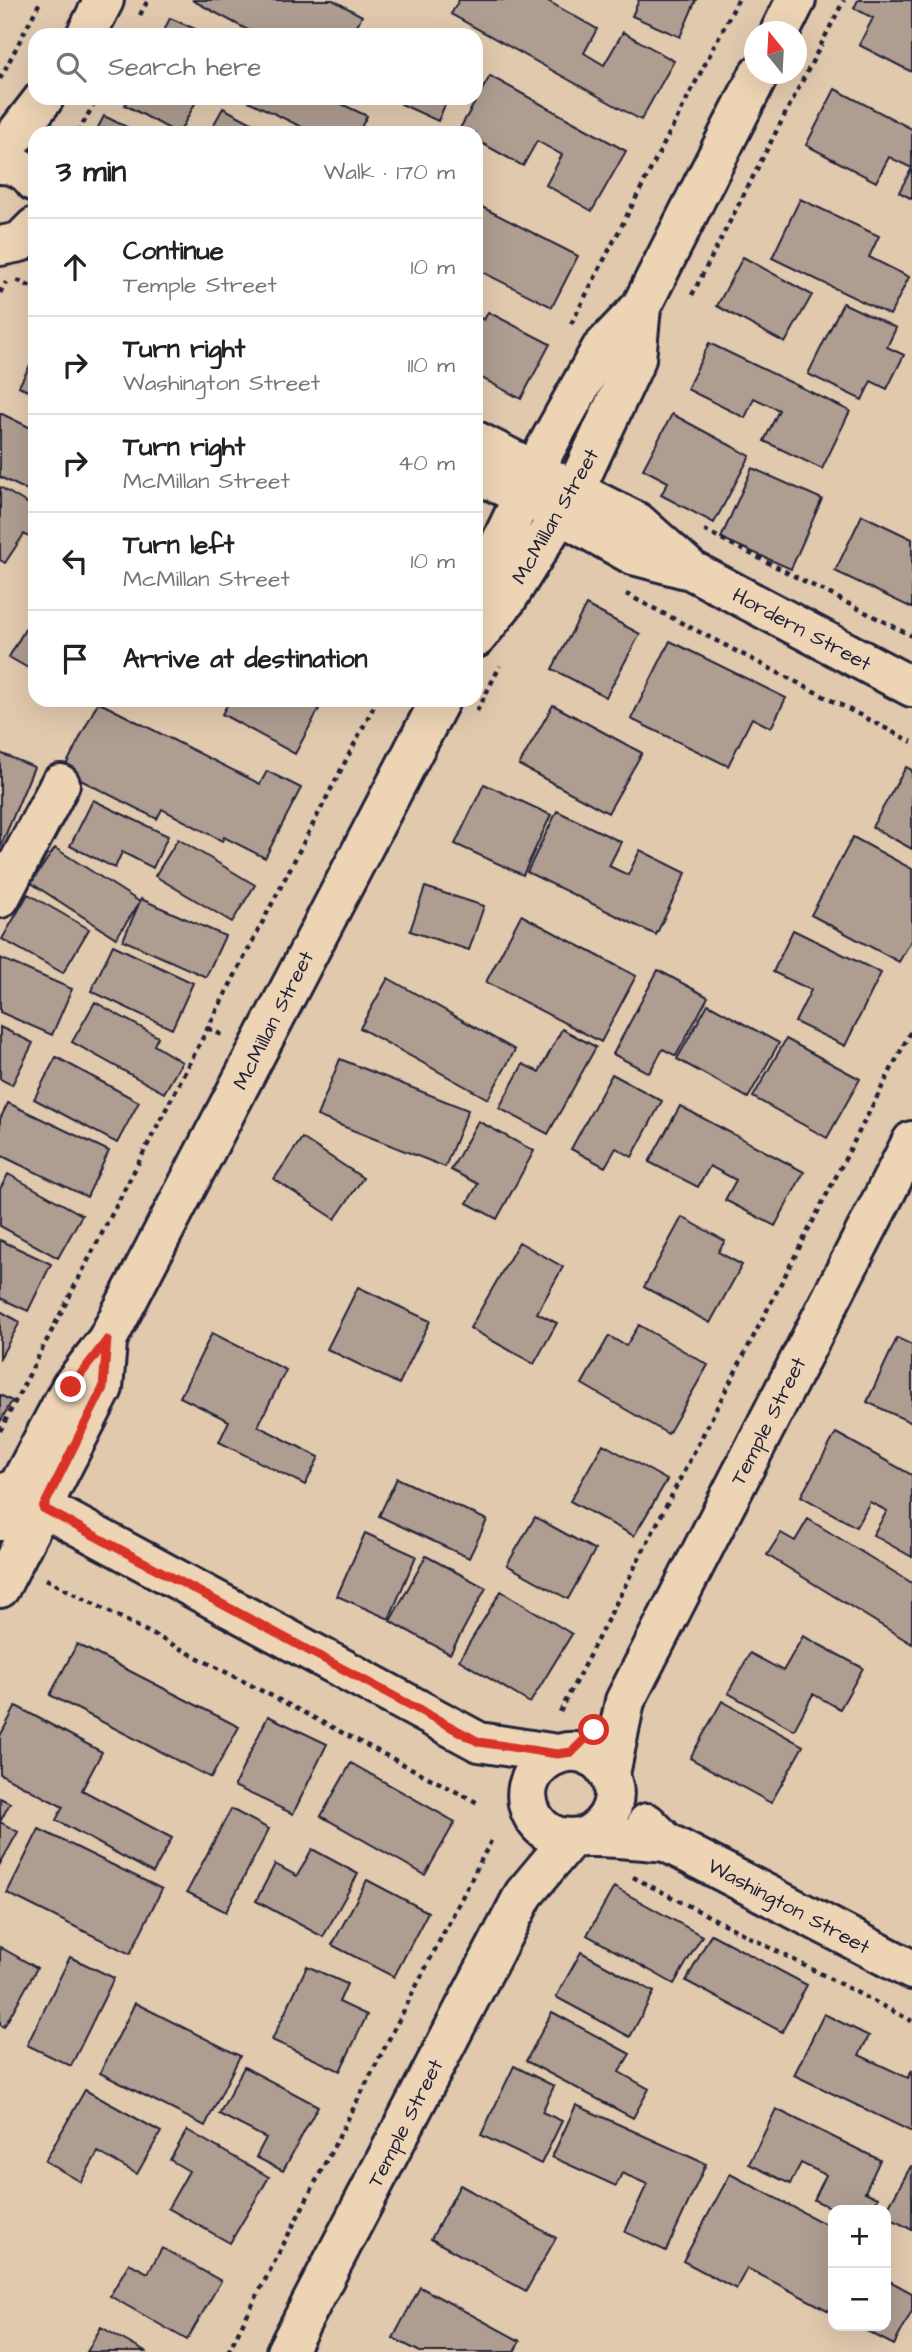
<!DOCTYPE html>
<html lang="en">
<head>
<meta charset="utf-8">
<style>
  body { margin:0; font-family:"Architects Daughter",sans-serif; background:#f6f6f6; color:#222 }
  .controls { position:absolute; right:21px; bottom:21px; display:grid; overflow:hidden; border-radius:14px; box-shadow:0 7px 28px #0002 }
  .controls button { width:63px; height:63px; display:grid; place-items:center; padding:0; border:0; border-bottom:2px solid #e0e0e0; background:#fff; color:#222; font:35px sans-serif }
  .compass { position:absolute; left:744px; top:21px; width:63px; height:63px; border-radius:50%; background:#fff; box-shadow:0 7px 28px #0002; rotate:342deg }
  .stop { position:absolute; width:21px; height:21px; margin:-16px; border:5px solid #d93025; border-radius:50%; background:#fff }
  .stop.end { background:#d93025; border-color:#fff; box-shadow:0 2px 7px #0008 }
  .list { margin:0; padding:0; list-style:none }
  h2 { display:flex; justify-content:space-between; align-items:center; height:91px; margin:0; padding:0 28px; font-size:30px }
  h2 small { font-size:23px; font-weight:400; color:#767676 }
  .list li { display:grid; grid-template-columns:46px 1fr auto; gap:21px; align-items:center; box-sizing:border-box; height:98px; padding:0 28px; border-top:2px solid #e0e0e0 }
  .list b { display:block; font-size:26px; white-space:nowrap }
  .list p { margin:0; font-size:23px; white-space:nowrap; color:#767676 }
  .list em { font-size:23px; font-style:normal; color:#767676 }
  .icon { flex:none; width:38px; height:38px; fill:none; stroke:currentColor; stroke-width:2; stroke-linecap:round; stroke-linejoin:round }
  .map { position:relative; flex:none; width:912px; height:2352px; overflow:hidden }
  .search { position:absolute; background:#fff; box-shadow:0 7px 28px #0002; left:28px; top:28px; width:455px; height:77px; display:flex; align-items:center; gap:18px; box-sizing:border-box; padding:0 24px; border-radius:21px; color:#767676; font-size:26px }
  .panel { position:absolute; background:#fff; box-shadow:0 7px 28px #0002; left:28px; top:126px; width:455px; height:581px; border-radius:21px }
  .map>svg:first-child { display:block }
  .building { fill:#ae9d90; stroke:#22223b; stroke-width:2 }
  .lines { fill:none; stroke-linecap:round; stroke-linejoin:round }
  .minor-casing { stroke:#22223b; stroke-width:44 }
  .major-casing { stroke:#22223b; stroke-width:44 }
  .path { stroke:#22223b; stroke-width:4.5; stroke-dasharray:5 5; stroke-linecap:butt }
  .minor { stroke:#edd4b5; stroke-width:38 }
  .major { stroke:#edd4b5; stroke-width:38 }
  .route { stroke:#d93025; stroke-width:9 }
  .labels { text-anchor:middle; stroke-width:5; stroke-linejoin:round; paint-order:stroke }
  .street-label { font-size:21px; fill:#22223b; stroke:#edd4b5 }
</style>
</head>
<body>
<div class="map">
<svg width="912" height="2352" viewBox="0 0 912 2352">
  <rect width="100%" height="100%" fill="#e1c9ae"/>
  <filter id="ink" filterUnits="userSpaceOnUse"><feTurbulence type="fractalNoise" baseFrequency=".0143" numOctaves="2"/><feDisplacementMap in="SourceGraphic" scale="14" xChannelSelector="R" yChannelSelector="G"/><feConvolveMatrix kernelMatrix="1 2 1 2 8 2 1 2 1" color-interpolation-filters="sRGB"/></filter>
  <g filter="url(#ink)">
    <!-- building -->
    <path class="building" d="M 192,0 L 333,0 L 362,16 L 352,35 L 257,35 Z
      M 459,0 L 546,0 L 597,29 L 584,53 L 604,65 L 623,32 L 674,61 L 641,120 L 451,14 Z
      M 639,0 L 696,0 L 680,37 L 632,16 Z
      M 858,0 L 912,0 L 912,72 L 859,45 L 873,18 L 854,8 Z
      M 170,18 L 209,35 L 162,35 Z
      M 490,76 L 626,151 L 592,211 L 546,185 L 562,155 L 537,141 L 523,166 L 476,140 L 476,133 L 464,133 L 459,130 Z
      M 835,89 L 912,129 L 912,199 L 899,192 L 912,168 L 889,157 L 876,182 L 806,145 Z
      M 129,98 L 198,98 L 179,133 L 177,133 L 125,105 Z
      M 242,98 L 329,98 L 367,116 L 358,133 L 314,133 Z
      M 404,98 L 448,98 L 438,121 L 401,104 Z
      M 223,108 L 271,133 L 209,133 Z
      M 104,116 L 139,133 L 95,133 Z
      M 800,199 L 879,236 L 869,257 L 909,277 L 890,315 L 772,258 Z
      M 476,204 L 578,256 L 552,307 L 476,269 Z
      M 743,257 L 812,295 L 785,343 L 717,306 Z
      M 843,303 L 896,328 L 887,347 L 904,355 L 887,389 L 871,381 L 862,400 L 808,374 Z
      M 488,312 L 550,344 L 521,399 L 476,375 L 476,315 L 484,320 Z
      M 709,343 L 850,411 L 822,469 L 764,441 L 779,410 L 754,398 L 745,418 L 687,389 Z
      M 35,356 L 35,395 L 19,386 Z
      M 0,413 L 35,430 L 35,494 L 0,477 Z
      M 672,414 L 750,456 L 714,523 L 661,495 L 668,482 L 643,469 Z
      M 752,468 L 822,499 L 791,569 L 721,538 Z
      M 0,487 L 35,508 L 35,541 L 24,534 L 5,563 L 0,560 Z
      M 862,515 L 912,539 L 912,608 L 835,571 Z
      M 586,605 L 640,634 L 606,697 L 552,669 Z
      M 35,612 L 35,672 L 9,657 Z
      M 670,641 L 786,698 L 771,728 L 752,718 L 728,766 L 631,719 Z
      M 230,700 L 302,700 L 319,709 L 295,754 L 222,714 Z
      M 98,702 L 260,784 L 267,771 L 301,788 L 265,858 L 224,837 L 222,841 L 162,809 L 157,819 L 63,771 Z
      M 553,705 L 642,753 L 608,813 L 519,765 Z
      M 0,753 L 34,767 L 0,848 Z
      M 906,767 L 912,770 L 912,849 L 872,827 Z
      M 484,784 L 551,815 L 523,875 L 455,844 Z
      M 93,800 L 168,836 L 153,868 L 122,852 L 115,868 L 70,846 Z
      M 557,811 L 621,842 L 609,866 L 628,875 L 640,850 L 686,873 L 656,935 L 527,872 Z
      M 853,837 L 912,869 L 912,939 L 899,962 L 811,915 Z
      M 178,839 L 255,885 L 232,922 L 155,876 Z
      M 55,848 L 140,902 L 116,938 L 31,883 Z
      M 425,887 L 484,906 L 469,950 L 410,931 Z
      M 28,894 L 89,929 L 63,973 L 2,939 Z
      M 141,899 L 225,936 L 206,977 L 123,940 Z
      M 521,915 L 636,976 L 601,1042 L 486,982 Z
      M 793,930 L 881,973 L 845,1046 L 795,1022 L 811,990 L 773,972 Z
      M 113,945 L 193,983 L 172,1029 L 91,991 Z
      M 0,958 L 72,989 L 52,1035 L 0,1012 Z
      M 658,970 L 708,997 L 676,1056 L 663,1049 L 649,1073 L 613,1054 Z
      M 388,978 L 515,1050 L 488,1099 L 360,1028 Z
      M 95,1002 L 158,1037 L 154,1045 L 182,1062 L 164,1093 L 72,1042 Z
      M 708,1004 L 779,1043 L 748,1098 L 677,1059 Z
      M 0,1027 L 33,1043 L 12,1085 L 0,1079 Z
      M 562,1029 L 596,1047 L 548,1134 L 499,1108 L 523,1064 L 539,1072 Z
      M 786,1039 L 860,1079 L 827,1138 L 753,1097 Z
      M 56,1057 L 139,1102 L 117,1143 L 34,1099 Z
      M 340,1059 L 468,1110 L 445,1167 L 317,1116 Z
      M 612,1074 L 662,1101 L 632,1157 L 616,1148 L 605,1167 L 571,1149 Z
      M 8,1103 L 109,1151 L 87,1197 L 0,1155 L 0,1119 Z
      M 680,1106 L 804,1172 L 775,1226 L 725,1200 L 736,1180 L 710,1166 L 698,1187 L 649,1162 Z
      M 478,1121 L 534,1151 L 497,1219 L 467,1203 L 478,1184 L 451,1170 Z
      M 302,1138 L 363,1178 L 335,1219 L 274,1179 Z
      M 8,1174 L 82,1215 L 58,1258 L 0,1226 L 0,1189 Z
      M 682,1217 L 725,1241 L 718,1252 L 742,1265 L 710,1323 L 644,1287 Z
      M 0,1240 L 51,1264 L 28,1311 L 0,1298 Z
      M 519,1242 L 563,1267 L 537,1313 L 557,1323 L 534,1364 L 470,1328 Z
      M 358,1287 L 430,1321 L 399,1384 L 327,1349 Z
      M 0,1311 L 20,1322 L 0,1358 Z
      M 639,1325 L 708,1365 L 668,1434 L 582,1384 L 609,1336 L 626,1346 Z
      M 212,1333 L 286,1370 L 258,1426 L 319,1457 L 305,1485 L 219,1442 L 229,1421 L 180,1397 Z
      M 897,1338 L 912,1345 L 912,1423 L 867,1402 Z
      M 0,1395 L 12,1401 L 0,1422 Z
      M 836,1433 L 912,1475 L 912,1557 L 873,1535 L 887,1511 L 870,1502 L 856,1527 L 801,1496 Z
      M 603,1444 L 667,1480 L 634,1536 L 570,1501 Z
      M 397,1478 L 487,1520 L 469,1558 L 379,1516 Z
      M 535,1517 L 595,1550 L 568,1599 L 507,1565 Z
      M 808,1519 L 912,1583 L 912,1644 L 767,1555 L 781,1533 L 795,1541 Z
      M 365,1533 L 416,1556 L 389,1619 L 337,1596 Z
      M 426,1556 L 486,1588 L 450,1654 L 390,1621 Z
      M 501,1591 L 572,1634 L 530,1703 L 459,1660 Z
      M 803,1636 L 863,1668 L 840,1709 L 813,1694 L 794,1730 L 728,1693 L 750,1653 L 783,1671 Z
      M 77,1644 L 239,1727 L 211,1778 L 50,1695 Z
      M 722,1701 L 803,1746 L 771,1803 L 690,1758 Z
      M 16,1706 L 102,1752 L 82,1790 L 172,1838 L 153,1873 L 56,1820 L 63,1807 L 0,1774 L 0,1736 Z
      M 268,1716 L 327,1744 L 293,1814 L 234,1786 Z
      M 351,1763 L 455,1822 L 425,1875 L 321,1816 Z
      M 0,1798 L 10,1803 L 0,1822 Z
      M 231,1809 L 269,1829 L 226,1912 L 187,1892 Z
      M 0,1822 L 18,1832 L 0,1864 Z
      M 39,1829 L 162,1889 L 130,1954 L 7,1893 Z
      M 312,1849 L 358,1874 L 323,1937 L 256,1901 L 275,1864 L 297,1876 Z
      M 367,1880 L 428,1912 L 394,1977 L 332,1945 Z
      M 614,1887 L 702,1936 L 674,1984 L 587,1935 Z
      M 711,1934 L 807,1985 L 782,2032 L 686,1981 Z
      M 0,1947 L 37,1968 L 4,2027 L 0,2025 Z
      M 581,1952 L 654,1992 L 630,2037 L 556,1997 Z
      M 70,1957 L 114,1978 L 71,2066 L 27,2045 Z
      M 307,1966 L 347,1984 L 339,2002 L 367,2015 L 340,2071 L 272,2040 Z
      M 135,2003 L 240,2056 L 205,2126 L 100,2073 Z
      M 552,2012 L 630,2054 L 619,2072 L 649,2089 L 633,2118 L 526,2061 Z
      M 824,2014 L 869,2036 L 859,2055 L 908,2078 L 912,2070 L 912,2132 L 794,2075 Z
      M 514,2066 L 554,2086 L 542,2112 L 562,2121 L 541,2164 L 481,2135 Z
      M 244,2067 L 318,2106 L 283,2171 L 256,2157 L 266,2138 L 219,2114 Z
      M 85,2090 L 161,2132 L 137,2174 L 98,2152 L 81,2182 L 45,2161 Z
      M 576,2105 L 706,2164 L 666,2251 L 625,2232 L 647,2184 L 622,2173 L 616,2186 L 552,2157 Z
      M 776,2109 L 880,2160 L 865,2192 L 878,2198 L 872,2210 L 836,2210 L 814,2200 L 826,2175 L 801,2163 L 790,2184 L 749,2164 Z
      M 187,2130 L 269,2177 L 230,2243 L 168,2208 L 189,2171 L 170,2160 Z
      M 911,2166 L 912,2166 L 912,2230 L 886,2216 L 886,2211 Z
      M 730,2174 L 833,2228 L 833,2313 L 747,2268 L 736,2289 L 683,2261 Z
      M 460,2185 L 556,2238 L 526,2291 L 431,2239 Z
      M 162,2248 L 221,2281 L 187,2340 L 110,2296 L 129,2263 L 148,2273 Z
      M 886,2279 L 912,2293 L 912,2311 L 894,2345 L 857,2326 L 886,2326 Z
      M 420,2287 L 520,2341 L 514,2352 L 420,2352 L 393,2338 Z
      M 101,2327 L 145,2352 L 87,2352 Z"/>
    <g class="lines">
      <!-- minor casing -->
      <g class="minor-casing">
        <path id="minor" d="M 86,35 L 104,0
          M 0,155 L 44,98
          M 0,164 C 15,164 27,170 35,182
          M 0,246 L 20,242 L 35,227
          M 476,441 L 637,522 L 691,570 L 912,687
          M 476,473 L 560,514 L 633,555 L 686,569
          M 0,898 L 60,784
          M 11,1490 L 479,1742 L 557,1754
          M 610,1774 L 625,1701 L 912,1141
          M 647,1823 L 666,1842 L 912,1970
          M 585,1837 C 645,1804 600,1730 550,1758 C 539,1764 531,1775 528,1787 C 524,1807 536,1828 554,1835 C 565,1840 575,1837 586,1837 C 612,1836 639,1840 666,1842
          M 286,2352 L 524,1894 L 570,1839"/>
      </g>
      <!-- major casing -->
      <g class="major-casing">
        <path id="major" d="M 780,32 L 796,0
          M 476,605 L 480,586 L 546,448 L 601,349 L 641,307 L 759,74
          M 476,638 L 507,599 L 575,490 L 636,359 L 641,307
          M 0,1521 L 71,1387 L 107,1340 L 440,700
          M 0,1588 L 103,1388 L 107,1343"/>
      </g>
      <!-- path -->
      <path class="path" d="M 140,15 L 148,0
        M 0,79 L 41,0
        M 78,133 L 97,98
        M 17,280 L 35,289
        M 0,293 L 6,282
        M 692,295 L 844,0
        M 571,324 L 738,0
        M 704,530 L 912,636
        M 626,594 L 912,742
        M 477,711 L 500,666
        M 208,1028 L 224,1036
        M 0,1431 L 377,700
        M 46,1579 L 480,1804
        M 560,1712 L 912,1029
        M 633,1877 L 912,2021
        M 228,2352 L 493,1837"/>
      <!-- minor -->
      <use href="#minor" class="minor"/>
      <!-- major -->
      <use href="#major" class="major"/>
    </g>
  </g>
  <g class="lines" filter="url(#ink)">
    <!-- route -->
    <path class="route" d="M 71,1387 L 107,1340 L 103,1388 L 43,1508 L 479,1742 L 557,1754 L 572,1752 L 594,1730"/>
  </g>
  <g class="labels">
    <!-- street labels -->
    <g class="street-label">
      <text transform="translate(555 516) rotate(-60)" y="7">McMillan Street</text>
      <text transform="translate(802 629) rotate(28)" y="7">Hordern Street</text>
      <text transform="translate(273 1020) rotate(-63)" y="7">McMillan Street</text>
      <text transform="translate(768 1421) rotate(-63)" y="7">Temple Street</text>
      <text transform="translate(789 1906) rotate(28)" y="7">Washington Street</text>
      <text transform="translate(405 2123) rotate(-63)" y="7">Temple Street</text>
    </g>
  </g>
</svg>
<div class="controls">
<button>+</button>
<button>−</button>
</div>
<svg class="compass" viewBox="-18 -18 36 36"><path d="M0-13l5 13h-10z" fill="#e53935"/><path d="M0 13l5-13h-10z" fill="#767676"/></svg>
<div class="stop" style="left:594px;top:1730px"></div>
<div class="stop end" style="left:71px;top:1387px"></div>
<div class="search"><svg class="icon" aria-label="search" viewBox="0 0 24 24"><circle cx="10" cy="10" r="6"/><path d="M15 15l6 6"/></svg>Search here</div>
<section class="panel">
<h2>3 min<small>Walk · 170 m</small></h2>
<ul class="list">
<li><svg class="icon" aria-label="ahead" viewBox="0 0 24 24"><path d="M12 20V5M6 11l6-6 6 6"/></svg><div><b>Continue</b><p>Temple Street</p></div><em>10 m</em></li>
<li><svg class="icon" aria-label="right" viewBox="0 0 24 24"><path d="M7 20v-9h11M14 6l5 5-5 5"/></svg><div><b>Turn right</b><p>Washington Street</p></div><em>110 m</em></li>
<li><svg class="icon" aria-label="right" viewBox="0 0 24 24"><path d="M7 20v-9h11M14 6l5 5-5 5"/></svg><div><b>Turn right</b><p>McMillan Street</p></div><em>40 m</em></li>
<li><svg class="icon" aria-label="left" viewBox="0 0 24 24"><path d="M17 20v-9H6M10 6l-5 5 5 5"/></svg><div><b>Turn left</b><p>McMillan Street</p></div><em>10 m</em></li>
<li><svg class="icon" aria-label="arrive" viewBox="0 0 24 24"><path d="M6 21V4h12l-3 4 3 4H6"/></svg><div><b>Arrive at destination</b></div></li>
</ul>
</section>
</div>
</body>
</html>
